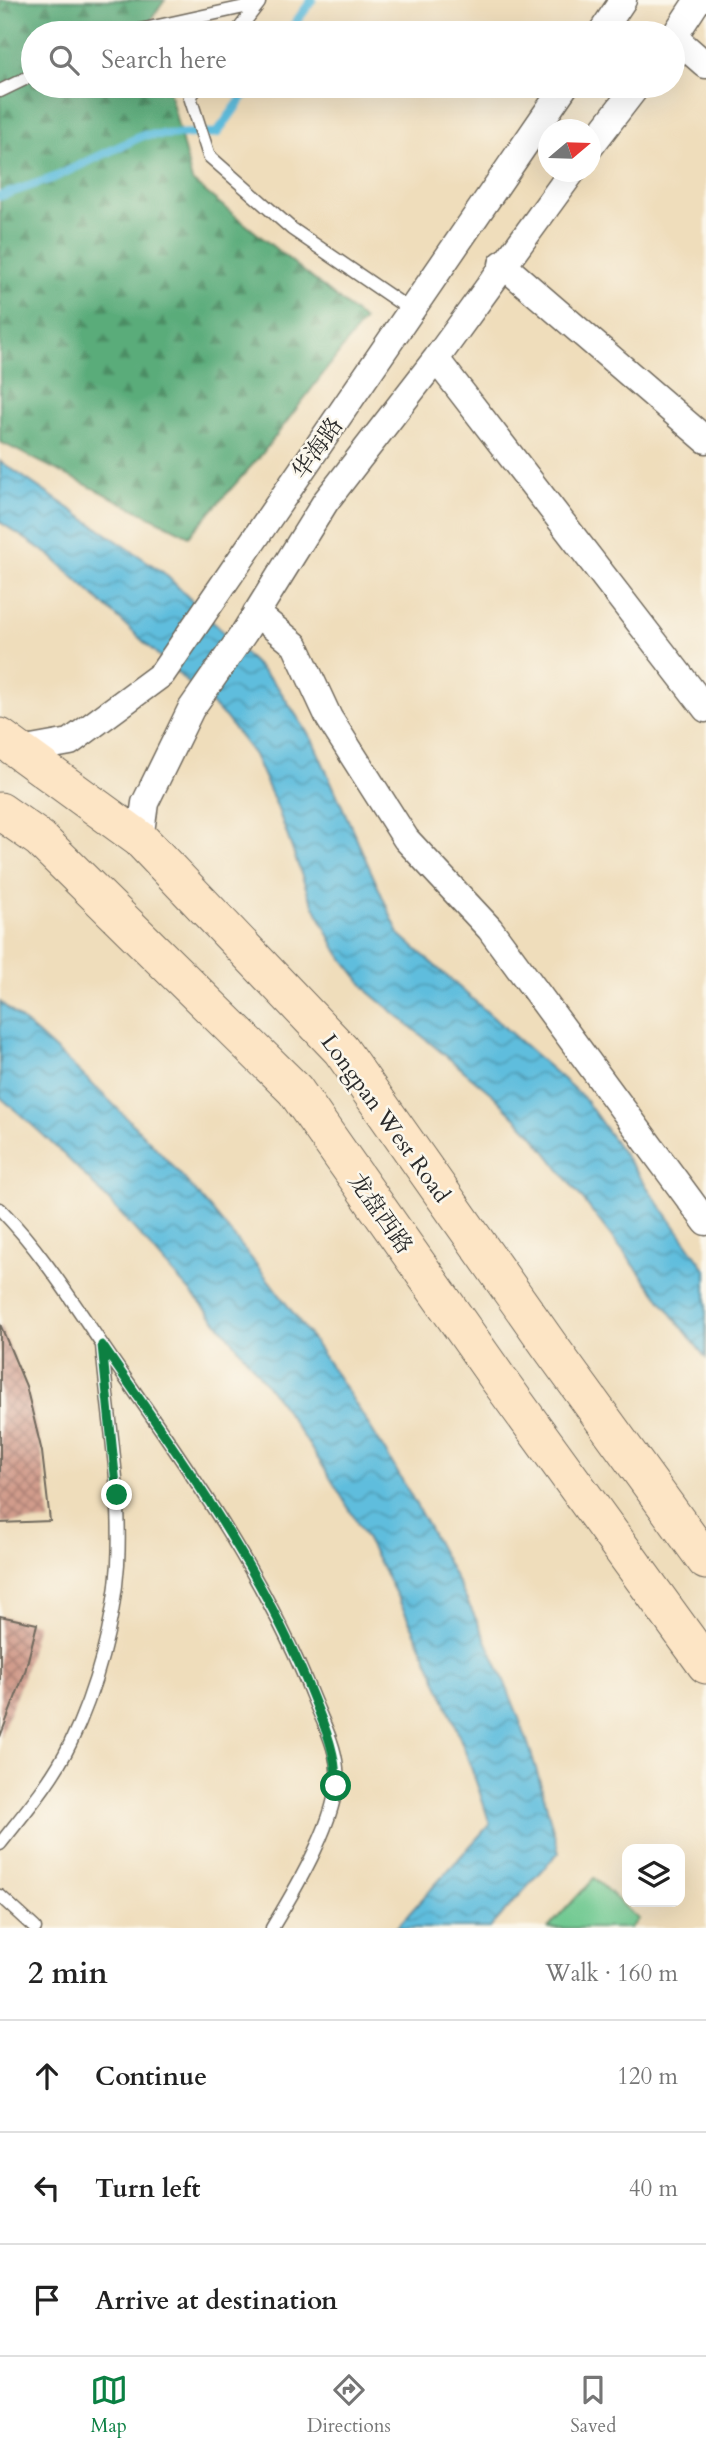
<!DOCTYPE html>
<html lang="en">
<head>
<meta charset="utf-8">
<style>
  body { margin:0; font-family:Cardo,"Noto Serif SC",serif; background:#f6f6f6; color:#222 }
  .controls { position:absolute; right:21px; bottom:21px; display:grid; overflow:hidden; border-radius:14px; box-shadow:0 7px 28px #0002 }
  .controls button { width:63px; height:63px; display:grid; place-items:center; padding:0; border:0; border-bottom:2px solid #e0e0e0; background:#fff; color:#222; font:35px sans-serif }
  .compass { position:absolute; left:538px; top:119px; width:63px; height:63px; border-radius:50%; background:#fff; box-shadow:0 7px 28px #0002; rotate:71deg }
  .stop { position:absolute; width:21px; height:21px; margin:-16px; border:5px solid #0b8043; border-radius:50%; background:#fff }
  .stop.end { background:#0b8043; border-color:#fff; box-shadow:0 2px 7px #0008 }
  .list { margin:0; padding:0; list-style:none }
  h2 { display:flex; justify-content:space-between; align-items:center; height:91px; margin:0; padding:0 28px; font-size:30px }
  h2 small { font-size:23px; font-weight:400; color:#767676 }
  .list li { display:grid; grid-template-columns:46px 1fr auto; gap:21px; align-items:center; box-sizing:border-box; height:112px; padding:0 28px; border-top:2px solid #e0e0e0 }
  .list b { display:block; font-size:26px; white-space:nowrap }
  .list em { font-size:23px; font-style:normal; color:#767676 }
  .icon { flex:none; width:38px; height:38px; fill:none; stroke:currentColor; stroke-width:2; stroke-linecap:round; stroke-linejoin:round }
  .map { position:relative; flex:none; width:706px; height:1928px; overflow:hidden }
  .search { position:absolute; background:#fff; box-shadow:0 7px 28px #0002; left:21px; right:21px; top:21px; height:77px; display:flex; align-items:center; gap:18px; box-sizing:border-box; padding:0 24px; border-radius:38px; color:#767676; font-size:26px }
  .sheet { height:427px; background:#fff }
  nav { display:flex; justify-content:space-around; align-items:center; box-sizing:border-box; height:98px; border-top:2px solid #e0e0e0; background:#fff; font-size:19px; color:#767676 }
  nav a { display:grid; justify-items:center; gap:4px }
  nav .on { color:#0b8043 }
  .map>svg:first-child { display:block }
  .forest { fill:url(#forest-firs); stroke:#426c52; stroke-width:2 }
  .garden { fill:#6dc88f; stroke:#4c7a5d; stroke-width:2 }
  .water { fill:url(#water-waves); stroke:#457484; stroke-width:2 }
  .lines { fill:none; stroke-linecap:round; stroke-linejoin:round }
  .stream { stroke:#5fbddd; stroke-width:9 }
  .building { fill:url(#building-cross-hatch) }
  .lane-casing { stroke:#70695d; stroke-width:15 }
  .street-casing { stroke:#70695d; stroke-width:29 }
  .secondary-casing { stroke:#70695d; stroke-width:39 }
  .lane { stroke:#fff; stroke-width:12 }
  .street { stroke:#fff; stroke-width:26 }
  .secondary { stroke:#fde5c5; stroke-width:37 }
  .route { stroke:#0b8043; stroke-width:9 }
  .labels { text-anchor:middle; stroke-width:5; stroke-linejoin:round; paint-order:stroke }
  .street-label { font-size:23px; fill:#2b2b2b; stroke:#fbf7ec }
</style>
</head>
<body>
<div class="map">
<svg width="706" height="1928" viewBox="0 0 706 1928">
  <defs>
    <pattern id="forest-firs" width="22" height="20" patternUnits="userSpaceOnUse" patternTransform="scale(1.75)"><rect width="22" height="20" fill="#5aac7a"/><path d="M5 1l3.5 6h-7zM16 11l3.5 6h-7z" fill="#4b8c64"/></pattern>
    <pattern id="water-waves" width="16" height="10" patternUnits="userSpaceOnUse" patternTransform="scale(1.75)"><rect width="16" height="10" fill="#5fbddd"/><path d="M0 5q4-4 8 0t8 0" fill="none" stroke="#4f9ab3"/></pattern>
    <pattern id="building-cross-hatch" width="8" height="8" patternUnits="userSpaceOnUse" patternTransform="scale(1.75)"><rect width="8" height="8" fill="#d19c8c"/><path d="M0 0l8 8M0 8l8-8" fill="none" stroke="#aa7f73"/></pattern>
  </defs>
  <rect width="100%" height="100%" fill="#fbf7ec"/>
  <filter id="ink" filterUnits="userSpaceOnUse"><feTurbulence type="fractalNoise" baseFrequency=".0143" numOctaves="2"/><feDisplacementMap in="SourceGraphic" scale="14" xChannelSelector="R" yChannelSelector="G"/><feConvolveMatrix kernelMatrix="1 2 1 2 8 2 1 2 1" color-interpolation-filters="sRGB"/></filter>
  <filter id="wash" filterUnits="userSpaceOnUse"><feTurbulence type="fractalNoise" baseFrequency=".00686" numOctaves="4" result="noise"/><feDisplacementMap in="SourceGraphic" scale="28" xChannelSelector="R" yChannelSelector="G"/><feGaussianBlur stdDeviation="1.57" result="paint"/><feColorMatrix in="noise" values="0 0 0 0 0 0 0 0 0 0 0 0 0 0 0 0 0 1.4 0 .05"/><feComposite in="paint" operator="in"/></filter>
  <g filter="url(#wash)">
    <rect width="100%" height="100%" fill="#efddbb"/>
    <!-- forest -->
    <path class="forest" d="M 0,0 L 165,0 L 152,18 L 155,33 L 33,33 L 33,86 L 168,86 L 192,181 L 364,320 L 262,454 L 189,536 L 0,442 Z"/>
    <!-- garden -->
    <path class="garden" d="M 594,1878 L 638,1919 L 631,1928 L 548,1928 Z"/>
    <!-- water -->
    <path class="water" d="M 0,461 L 164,573 L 277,686 L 313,741 L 399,934 L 583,1097 L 706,1270 L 706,1358 L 532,1134 L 493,1095 L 369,992 L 337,951 L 309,896 L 276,804 L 254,755 L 225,717 L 51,556 L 0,522 Z
      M 0,1002 C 177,1148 320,1327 429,1528 C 465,1595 500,1663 525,1735 C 539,1773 548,1813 559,1852 L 490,1928 L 396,1928 L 490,1824 C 437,1654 348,1485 236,1345 C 215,1318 190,1292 167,1266 C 112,1203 65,1151 0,1097 Z"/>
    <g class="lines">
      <!-- stream -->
      <path class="stream" d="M 288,33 L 312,0
        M 0,196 L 53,178 L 144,135 L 217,133 L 251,86"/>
    </g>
    <g id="blocks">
      <!-- building -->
      <path class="building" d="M 0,1324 L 26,1386 L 42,1452 L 50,1521 L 0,1523 Z
        M 0,1616 L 37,1624 L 25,1672 L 0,1737 Z"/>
    </g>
  </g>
  <g filter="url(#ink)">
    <use href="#blocks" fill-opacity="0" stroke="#70695d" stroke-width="2"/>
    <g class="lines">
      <!-- lane casing -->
      <g class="lane-casing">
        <path id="lane" d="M 126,33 L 258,4
          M 236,33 L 259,3
          M 198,86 L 190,97 L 209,156 L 292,229 L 412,311
          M 0,91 L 33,75
          M 0,1209 C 45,1255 77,1309 114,1362 C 188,1468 265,1576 313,1698 C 322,1720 335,1744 337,1768 C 341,1814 295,1890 272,1928
          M 0,1844 C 25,1812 53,1780 70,1744 C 96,1690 114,1623 118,1564 C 122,1492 108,1417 102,1345
          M 0,1896 L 35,1928"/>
      </g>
      <!-- street casing -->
      <g class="street-casing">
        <path id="street" d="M 601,33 L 623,0
          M 674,37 L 706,65
          M 673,38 L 698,0
          M 590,147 L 637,86
          M 502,264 L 706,440
          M 436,359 L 706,709
          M 256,613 L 295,645 L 329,718 L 406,839 L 490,929 L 706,1222
          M 20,751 L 70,742 L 162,674 L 565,86
          M 140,839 L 145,803 L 191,709 L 244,633 L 326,501 L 436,359 L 572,172"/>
      </g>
      <!-- secondary casing -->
      <g class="secondary-casing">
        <path id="secondary" d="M 0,737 L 140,839 L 341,1050 L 549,1345 L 706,1561
          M 0,811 L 40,839 L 295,1090 L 499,1380 L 706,1665"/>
      </g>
      <!-- lane -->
      <use href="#lane" class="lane"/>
      <!-- street -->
      <use href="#street" class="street"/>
      <!-- secondary -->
      <use href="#secondary" class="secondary"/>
    </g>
  </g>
  <g class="lines" filter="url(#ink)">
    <!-- route -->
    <path class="route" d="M 117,1495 L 102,1345 C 179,1456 262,1568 312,1695 C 324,1725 337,1753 336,1786"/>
  </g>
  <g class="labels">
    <!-- street labels -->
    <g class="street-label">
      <text transform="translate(317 448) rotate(-55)" y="8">华海路</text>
      <text transform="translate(386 1118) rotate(54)" y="8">Longpan West Road</text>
      <text transform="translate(381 1213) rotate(55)" y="8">龙盘西路</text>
    </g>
  </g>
</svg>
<div class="controls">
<button><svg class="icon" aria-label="layers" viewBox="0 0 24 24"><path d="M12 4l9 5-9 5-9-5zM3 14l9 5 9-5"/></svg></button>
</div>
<svg class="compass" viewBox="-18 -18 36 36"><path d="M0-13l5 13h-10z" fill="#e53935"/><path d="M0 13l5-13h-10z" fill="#767676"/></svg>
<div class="stop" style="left:336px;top:1786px"></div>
<div class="stop end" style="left:117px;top:1495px"></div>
<div class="search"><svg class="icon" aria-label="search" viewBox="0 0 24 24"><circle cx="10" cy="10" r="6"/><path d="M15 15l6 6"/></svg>Search here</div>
</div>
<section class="sheet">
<h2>2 min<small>Walk · 160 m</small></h2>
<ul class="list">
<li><svg class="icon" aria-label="ahead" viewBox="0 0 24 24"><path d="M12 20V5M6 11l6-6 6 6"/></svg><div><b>Continue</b></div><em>120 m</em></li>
<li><svg class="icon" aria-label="left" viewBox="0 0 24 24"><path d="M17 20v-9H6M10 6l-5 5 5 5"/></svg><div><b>Turn left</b></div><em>40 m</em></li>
<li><svg class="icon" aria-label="arrive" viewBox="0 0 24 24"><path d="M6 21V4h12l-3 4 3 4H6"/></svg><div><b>Arrive at destination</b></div></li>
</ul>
</section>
<nav>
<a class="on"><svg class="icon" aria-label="map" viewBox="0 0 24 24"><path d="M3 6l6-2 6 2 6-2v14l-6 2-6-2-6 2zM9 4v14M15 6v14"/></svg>Map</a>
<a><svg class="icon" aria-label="directions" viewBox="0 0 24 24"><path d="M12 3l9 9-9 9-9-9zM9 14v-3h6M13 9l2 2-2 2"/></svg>Directions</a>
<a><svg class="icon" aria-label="saved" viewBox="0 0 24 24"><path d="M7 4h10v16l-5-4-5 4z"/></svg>Saved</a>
</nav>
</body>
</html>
